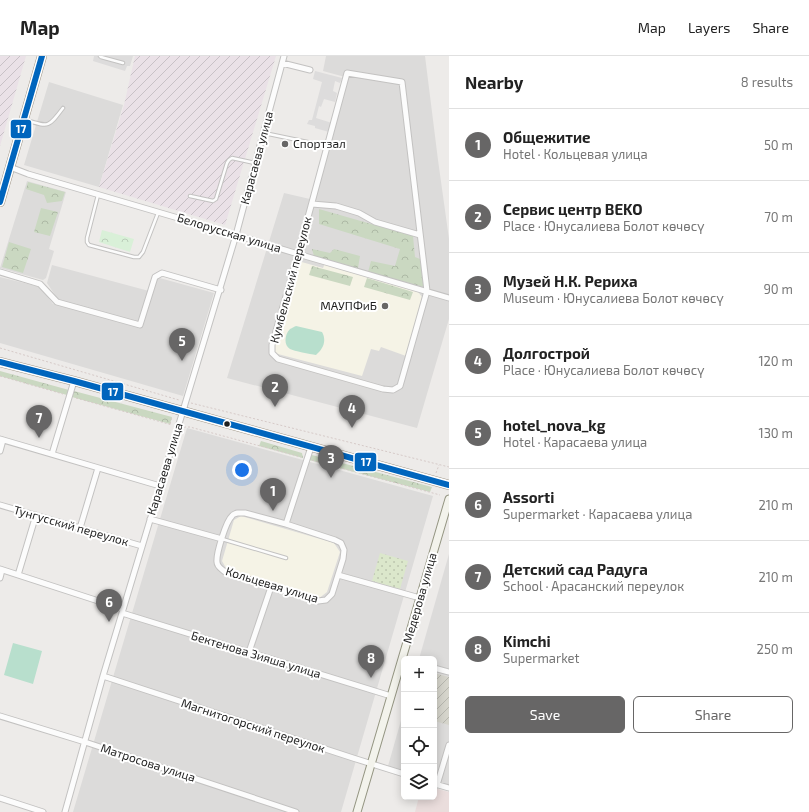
<!DOCTYPE html>
<html lang="en">
<head>
<meta charset="utf-8">
<style>
  body { margin:0; font-family:"Exo 2",sans-serif; background:#f2f2f2; color:#222 }
  .controls { position:absolute; right:12px; bottom:12px; display:grid; overflow:hidden; border-radius:6px; box-shadow:0 2px 10px #0003 }
  .controls button { width:36px; height:36px; display:grid; place-items:center; padding:0; border:0; border-bottom:1px solid #e0e0e0; background:#fff; color:#222; font:20px sans-serif }
  .you { position:absolute; left:242px; top:414px; width:14px; height:14px; margin:-10px; border:3px solid #fff; border-radius:50%; background:#1a73e8; box-shadow:0 0 0 6px #1a73e833 }
  .badge { display:grid; place-items:center; width:26px; height:26px; border-radius:50%; background:#676666; color:#fff; font-size:13px; font-weight:700 }
  .pin { position:absolute; translate:-50% -33px; filter:drop-shadow(0 1px 2px #0008) }
  .pin::after { content:''; position:absolute; top:21px; width:14px; height:12px; background:inherit; clip-path:polygon(0 0,100% 0,50% 100%) }
  .list { margin:0; padding:0; list-style:none }
  h2 { display:flex; justify-content:space-between; align-items:center; height:52px; margin:0; padding:0 16px; font-size:17px }
  h2 small { font-size:13px; font-weight:400; color:#767676 }
  .list li { display:grid; grid-template-columns:26px 1fr auto; gap:12px; align-items:center; box-sizing:border-box; height:72px; padding:0 16px; border-top:1px solid #e0e0e0 }
  .list b { display:block; font-size:15px; white-space:nowrap }
  .list p { margin:0; font-size:13px; white-space:nowrap; color:#767676 }
  .list em { font-size:13px; font-style:normal; color:#767676 }
  .actions { display:flex; gap:8px; padding:12px 16px }
  .actions a { flex:1; padding:9px 0; border:1px solid #676666; border-radius:6px; text-align:center; font-size:14px; color:#676666 }
  .actions .main { background:#676666; color:#fff }
  .icon { flex:none; width:22px; height:22px; fill:none; stroke:currentColor; stroke-width:2; stroke-linecap:round; stroke-linejoin:round }
  .map { position:relative; flex:none; width:449px; height:756px; overflow:hidden }
  header { display:flex; align-items:center; gap:24px; box-sizing:border-box; height:56px; padding:0 20px; background:#fff; border-bottom:1px solid #e0e0e0 }
  header strong { font-size:19px }
  nav { display:flex; gap:22px; margin-inline-start:auto; font-size:14px }
  main { display:flex }
  aside { flex:1; background:#fff }
  .map>svg:first-child { display:block }
  .residential { fill:#dcdbda }
  .commercial { fill:#eadddc }
  .industrial { fill:url(#industrial-furrows) }
  .education { fill:#f5f3e6 }
  .construction { fill:url(#construction-furrows) }
  .grass { fill:url(#grass-dots) }
  .forest { fill:url(#forest-crowns) }
  .park { fill:url(#park-crowns) }
  .pitch { fill:#b8dfcd }
  .parking { fill:#dddcdc }
  .lines { fill:none; stroke-linecap:round; stroke-linejoin:round }
  .lane-casing { stroke:#c3c2c1; stroke-width:4.5 }
  .street-casing { stroke:#c3c2c1; stroke-width:7 }
  .secondary-casing { stroke:#949582; stroke-width:9 }
  .primary-casing { stroke:#a19788; stroke-width:10 }
  .path { stroke:#d6cac8; stroke-width:1; stroke-dasharray:2 2; stroke-linecap:butt }
  .lane { stroke:#fcfcfc; stroke-width:2.5 }
  .street { stroke:#fcfcfc; stroke-width:5 }
  .secondary { stroke:#f3f3ec; stroke-width:7 }
  .primary { stroke:#f0ece6; stroke-width:8 }
  .bus-1-casing { stroke:#fff; stroke-width:9 }
  .bus-1 { stroke:#0065bd; stroke-width:6 }
  .poi-dot { fill:#676666; stroke:#fff; stroke-width:1.5 }
  .bus-dot { fill:#1f1f1f; stroke:#fff; stroke-width:1.5 }
  .labels { text-anchor:middle; stroke-width:4; stroke-linejoin:round; paint-order:stroke }
  .poi-label { font-size:12px; fill:#1f1f1f; stroke:#fff; text-anchor:start }
  .street-label { font-size:12px; fill:#1f1f1f; stroke:#fff }
  .line-badge { stroke:#fff; stroke-width:1.5 }
  .badge-label { font-size:11px; text-anchor:middle; font-weight:bold; fill:#fff }
</style>
</head>
<body>
<header>
<strong>Map</strong>
<nav><a>Map</a><a>Layers</a><a>Share</a></nav>
</header>
<main>
<div class="map">
<svg width="449" height="756" viewBox="0 0 449 756">
  <defs>
    <pattern id="industrial-furrows" width="10" height="10" patternUnits="userSpaceOnUse"><rect width="10" height="10" fill="#eae1e7"/><path d="M-1 1l2-2M0 10L10 0M9 11l2-2" fill="none" stroke="#c8c1c6"/></pattern>
    <pattern id="construction-furrows" width="10" height="10" patternUnits="userSpaceOnUse"><rect width="10" height="10" fill="#d5d4cb"/><path d="M-1 1l2-2M0 10L10 0M9 11l2-2" fill="none" stroke="#b6b6ae"/></pattern>
    <pattern id="grass-dots" width="8" height="8" patternUnits="userSpaceOnUse"><rect width="8" height="8" fill="#dbe7cb"/><path d="M2 2h.1M6 6h.1" fill="none" stroke="#bcc6ae" stroke-width="1.8" stroke-linecap="round"/></pattern>
    <pattern id="forest-crowns" width="20" height="18" patternUnits="userSpaceOnUse"><rect width="20" height="18" fill="#cad8c1"/><path d="M2 6a3 3 0 1 1 6 0M12 15a3 3 0 1 1 6 0" fill="none" stroke="#adb9a5"/></pattern>
    <pattern id="park-crowns" width="20" height="18" patternUnits="userSpaceOnUse"><rect width="20" height="18" fill="#d9f0d8"/><path d="M2 6a3 3 0 1 1 6 0M12 15a3 3 0 1 1 6 0" fill="none" stroke="#bacdb9"/></pattern>
  </defs>
  <rect width="100%" height="100%" fill="#edebe9"/>
  <!-- residential -->
  <path class="residential" d="M 326,0 L 425,0 L 438,104 L 449,183 L 449,263 L 417,372 L 227,322 L 284,137 L 310,143 L 345,21 L 323,15 Z
    M 49,26 L 123,49 L 99,131 L 24,109 Z
    M 27,125 L 66,136 L 49,193 L 54,195 L 46,222 L 43,224 L 0,212 Z
    M 52,209 L 149,235 L 139,266 L 59,245 L 47,227 Z
    M 0,221 L 40,231 L 53,248 L 142,271 L 156,221 L 214,237 L 183,340 L 0,287 Z
    M 187,372 L 433,440 L 341,756 L 73,756 Z
    M 449,498 L 449,732 L 434,726 L 434,603 L 419,603 Z
    M 404,654 L 404,716 L 388,710 Z"/>
  <!-- commercial -->
  <path class="commercial" d="M 434,732 L 449,736 L 449,756 L 415,756 L 419,741 L 434,741 Z"/>
  <!-- industrial -->
  <path class="industrial" d="M 0,0 L 26,0 L 0,90 Z
    M 135,0 L 276,0 L 225,169 L 99,131 L 124,49 Z"/>
  <!-- education -->
  <path class="education" d="M 298,205 L 323,212 L 325,207 L 415,232 L 422,241 L 406,300 L 381,291 L 379,295 L 371,293 L 362,320 L 274,297 L 274,290 Z
    M 241,460 L 334,487 L 340,496 L 327,536 L 318,543 L 226,512 L 222,505 L 234,464 Z"/>
  <!-- construction -->
  <path class="construction" d="M 434,617 L 449,621 L 449,669 L 434,665 Z"/>
  <!-- grass -->
  <path class="grass" d="M 380,497 L 408,505 L 400,533 L 372,525 Z"/>
  <!-- forest -->
  <path class="forest" d="M 28,126 L 65,136 L 62,145 L 47,147 L 44,139 L 26,133 Z
    M 41,152 L 58,156 L 50,180 L 34,176 Z
    M 319,153 L 413,180 L 415,201 L 420,203 L 424,231 L 368,216 L 371,205 L 395,210 L 400,193 L 319,168 Z
    M 9,186 L 31,193 L 23,217 L 2,211 Z
    M 312,193 L 330,197 L 334,193 L 360,200 L 358,212 L 314,200 Z
    M 312,210 L 353,221 L 350,230 L 309,219 Z
    M 367,222 L 413,236 L 410,244 L 364,231 Z
    M 0,315 L 69,334 L 67,339 L 0,320 Z
    M 74,335 L 172,361 L 170,368 L 72,341 Z
    M 261,385 L 302,397 L 303,402 L 259,390 Z
    M 312,399 L 432,431 L 430,436 L 309,404 Z"/>
  <!-- park -->
  <path class="park" d="M 102,174 L 134,183 L 130,196 L 99,186 Z"/>
  <!-- pitch -->
  <path class="pitch" d="M 296,270 L 322,276 C 327,285 323,293 316,299 C 310,298 294,295 290,293 C 283,289 285,278 290,273 C 291,273 295,270 296,270 Z
    M 13,587 L 42,595 L 33,628 L 4,619 Z"/>
  <!-- parking -->
  <path class="parking" d="M 94,0 L 133,0 L 130,10 L 127,10 L 125,15 L 93,5 Z
    M 315,15 L 342,22 L 340,27 L 335,25 L 333,35 L 337,37 L 335,46 L 324,43 L 321,51 L 319,50 L 316,62 L 332,67 L 329,76 L 315,72 L 315,70 L 307,68 L 309,64 L 312,64 L 322,26 L 313,23 Z"/>
  <g class="lines">
    <!-- lane casing -->
    <g class="lane-casing">
      <path id="lane" d="M 100,0 L 101,1 L 123,7
        M 26,64 C 49,71 48,72 63,52
        M 264,77 L 312,87
        M 98,139 L 87,182 L 87,186 L 89,189 L 134,201 L 139,201 L 143,196 L 158,157
        M 190,140 L 213,145 L 216,143 L 227,107 L 229,104 L 232,102 L 255,107
        M 222,483 L 286,502"/>
    </g>
    <!-- street casing -->
    <g class="street-casing">
      <path id="street" d="M 282,7 L 310,14
        M 347,17 L 402,26 L 427,235 L 400,330 L 393,334 L 383,333 L 278,303 L 272,297 L 272,289 L 298,198 Z
        M 10,111 L 28,118 L 236,179 L 298,198 L 449,242
        M 312,148 L 336,150 L 359,157 L 375,166 L 420,179
        M 0,216 L 40,228 L 57,246 L 140,269 L 155,221 L 162,217 L 221,234
        M 0,383 L 160,430
        M 0,395 L 3,384
        M 52,398 L 74,325
        M 0,449 L 142,490
        M 237,457 L 245,457 L 286,468 L 335,484 L 341,487 L 344,494 L 343,503 L 332,538 L 326,544 L 318,545 L 225,516 C 222,513 217,511 217,506 C 216,498 226,465 232,460 C 233,458 235,458 237,457 Z
        M 150,463 L 222,483
        M 286,468 L 311,391
        M 80,472 L 98,412
        M 0,513 L 123,553
        M 18,519 L 36,459
        M 338,519 L 420,542
        M 0,522 L 2,514
        M 122,557 L 391,640
        M 249,596 L 271,531
        M 434,612 L 449,616
        M 103,620 L 353,702 L 404,718
        M 0,660 L 85,686 L 296,756
        M 435,728 L 449,732
        M 437,729 L 449,689
        M 0,742 L 43,756
        M 65,756 L 103,620 L 236,179 L 284,0"/>
    </g>
    <!-- secondary casing -->
    <g class="secondary-casing">
      <path id="secondary" d="M 357,756 L 449,443"/>
    </g>
    <!-- primary casing -->
    <g class="primary-casing">
      <path id="primary" d="M 0,146 L 42,0
        M 0,306 L 74,325 L 449,429"/>
    </g>
    <!-- path -->
    <path class="path" d="M 0,292 L 179,344
      M 0,320 L 63,338
      M 76,342 L 172,369
      M 191,347 L 449,411
      M 170,368 L 172,361
      M 184,371 L 190,371 L 301,401
      M 312,404 L 440,439
      M 436,417 L 439,409"/>
    <!-- lane -->
    <use href="#lane" class="lane"/>
    <!-- street -->
    <use href="#street" class="street"/>
    <!-- secondary -->
    <use href="#secondary" class="secondary"/>
    <!-- primary -->
    <use href="#primary" class="primary"/>
    <!-- bus-1 casing -->
    <g class="bus-1-casing">
      <path id="bus-1" d="M 0,146 L 42,0
        M 0,306 L 74,325 L 449,429"/>
    </g>
    <!-- bus-1 -->
    <use href="#bus-1" class="bus-1"/>
  </g>
  <!-- markers -->
  <g class="poi-dot">
    <circle cx="285" cy="88" r="4"/>
    <circle cx="385" cy="250" r="4"/>
  </g>
  <circle class="bus-dot" cx="227" cy="368" r="3.5"/>
  <g class="labels">
    <!-- poi labels -->
    <g class="poi-label">
      <text x="293" y="92">Спортзал</text>
      <text x="377" y="254" text-anchor="end">МАУПФиБ</text>
    </g>
    <!-- street labels -->
    <g class="street-label">
      <text transform="translate(257 102) rotate(-75)" y="4">Карасаева улица</text>
      <text transform="translate(229 177) rotate(17)" y="4">Белорусская улица</text>
      <text transform="translate(291 224) rotate(-75)" y="4">Кумбельский переулок</text>
      <text transform="translate(165 413) rotate(-73)" y="4">Карасаева улица</text>
      <text transform="translate(71 470) rotate(16)" y="4">Тунгусский переулок</text>
      <text transform="translate(272 529) rotate(17)" y="4">Кольцевая улица</text>
      <text transform="translate(420 542) rotate(-74)" y="4">Медерова улица</text>
      <text transform="translate(256 599) rotate(17)" y="4">Бектенова Зияша улица</text>
      <text transform="translate(253 670) rotate(18)" y="4">Магнитогорский переулок</text>
      <text transform="translate(148 707) rotate(18)" y="4">Матросова улица</text>
    </g>
  </g>
  <g class="line-badge">
    <rect x="10" y="63" width="22" height="20" rx="4" fill="#0065bd"/>
    <rect x="101" y="326" width="23" height="19" rx="4" fill="#0065bd"/>
    <rect x="354" y="396" width="23" height="20" rx="4" fill="#0065bd"/>
  </g>
  <g class="badge-label">
    <text x="21" y="77">17</text>
    <text x="113" y="340">17</text>
    <text x="366" y="410">17</text>
  </g>
</svg>
<div class="controls">
<button>+</button>
<button>−</button>
<button><svg class="icon" aria-label="locate" viewBox="0 0 24 24"><circle cx="12" cy="12" r="6"/><path d="M12 2v4M12 18v4M2 12h4M18 12h4"/></svg></button>
<button><svg class="icon" aria-label="layers" viewBox="0 0 24 24"><path d="M12 4l9 5-9 5-9-5zM3 14l9 5 9-5"/></svg></button>
</div>
<div class="you"></div>
<div class="pin badge" style="left:273px;top:455px">1</div>
<div class="pin badge" style="left:275px;top:351px">2</div>
<div class="pin badge" style="left:331px;top:422px">3</div>
<div class="pin badge" style="left:352px;top:372px">4</div>
<div class="pin badge" style="left:182px;top:305px">5</div>
<div class="pin badge" style="left:109px;top:566px">6</div>
<div class="pin badge" style="left:39px;top:382px">7</div>
<div class="pin badge" style="left:371px;top:622px">8</div>
</div>
<aside>
<h2>Nearby<small>8 results</small></h2>
<ul class="list">
<li><span class="badge">1</span><div><b>Общежитие</b><p>Hotel · Кольцевая улица</p></div><em>50 m</em></li>
<li><span class="badge">2</span><div><b>Сервис центр BEKO</b><p>Place · Юнусалиева Болот көчөсү</p></div><em>70 m</em></li>
<li><span class="badge">3</span><div><b>Музей Н.К. Рериха</b><p>Museum · Юнусалиева Болот көчөсү</p></div><em>90 m</em></li>
<li><span class="badge">4</span><div><b>Долгострой</b><p>Place · Юнусалиева Болот көчөсү</p></div><em>120 m</em></li>
<li><span class="badge">5</span><div><b>hotel_nova_kg</b><p>Hotel · Карасаева улица</p></div><em>130 m</em></li>
<li><span class="badge">6</span><div><b>Assorti</b><p>Supermarket · Карасаева улица</p></div><em>210 m</em></li>
<li><span class="badge">7</span><div><b>Детский сад Радуга</b><p>School · Арасанский переулок</p></div><em>210 m</em></li>
<li><span class="badge">8</span><div><b>Kimchi</b><p>Supermarket</p></div><em>250 m</em></li>
</ul>
<div class="actions"><a class="main">Save</a><a>Share</a></div>
</aside>
</main>
</body>
</html>
